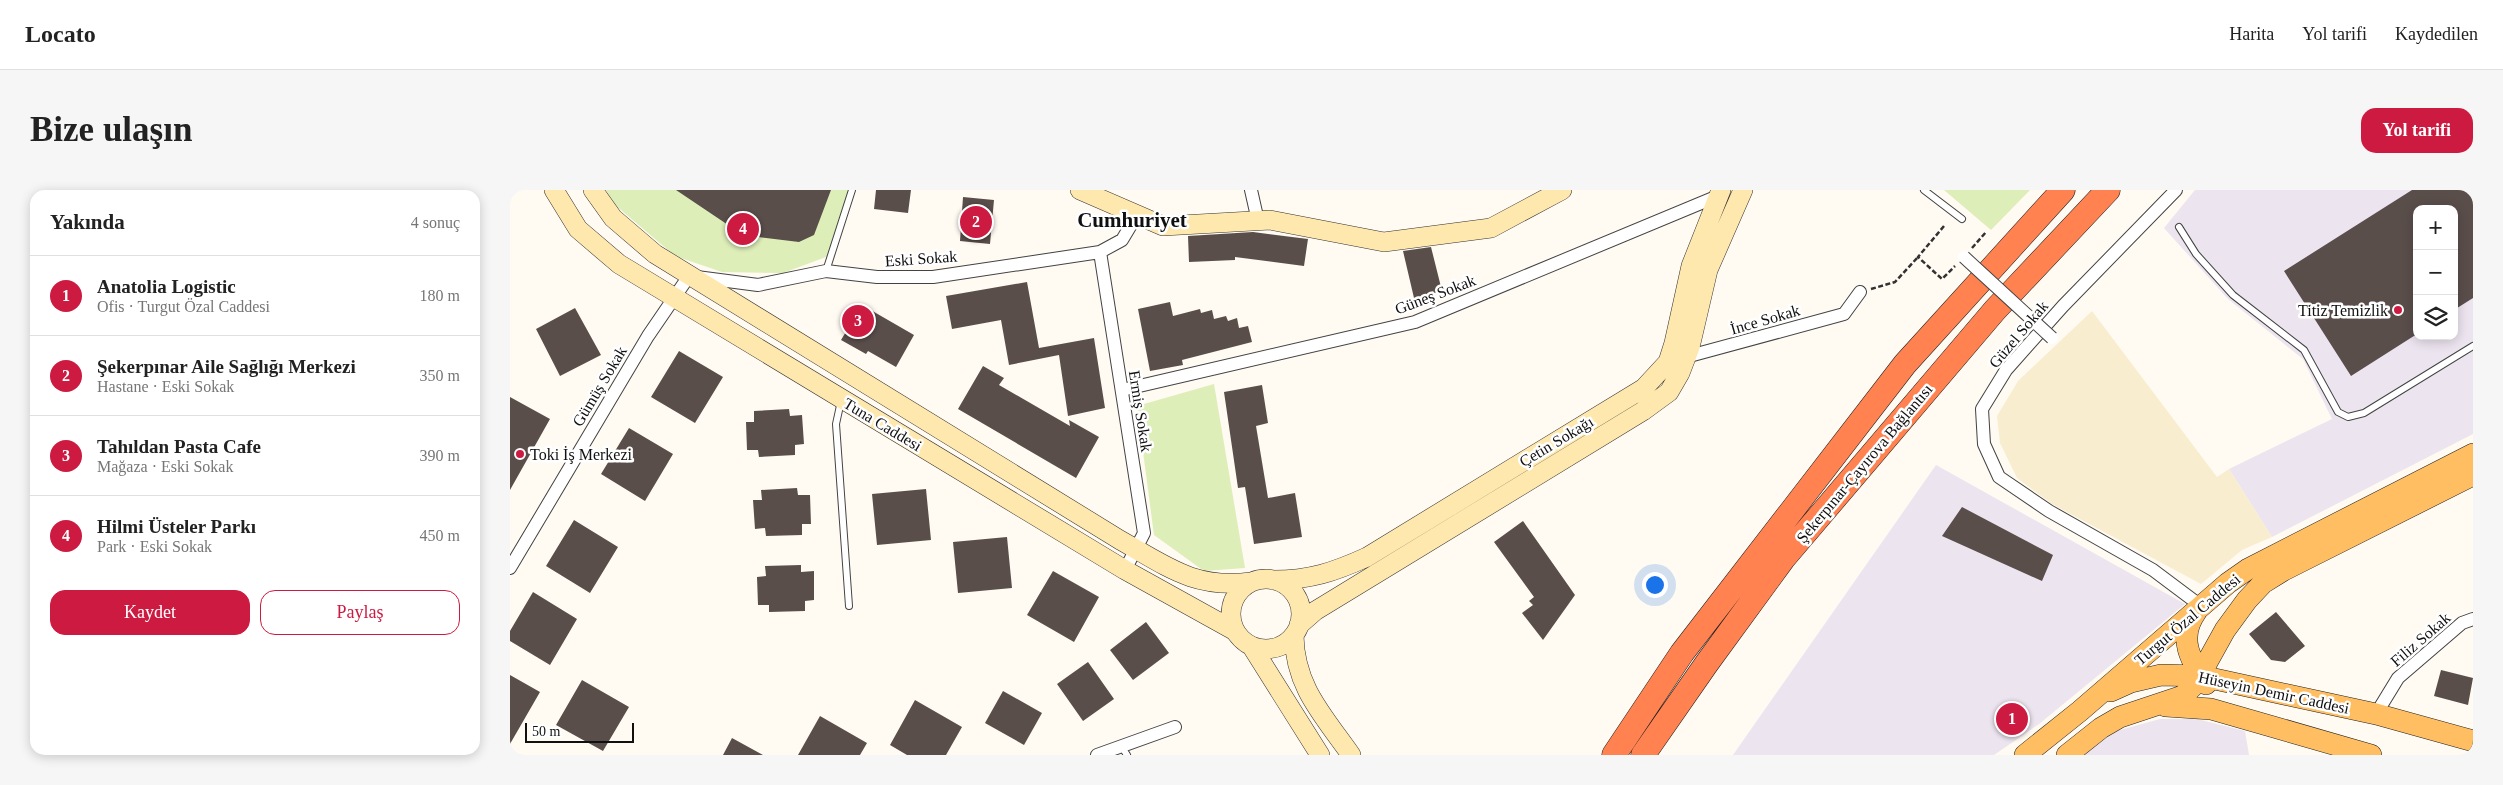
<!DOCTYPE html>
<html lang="tr">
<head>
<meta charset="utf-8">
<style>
  body { margin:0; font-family:"Times New Roman",serif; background:#f6f6f6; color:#222 }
  .controls { position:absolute; right:15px; top:15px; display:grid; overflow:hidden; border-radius:10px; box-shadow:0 2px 12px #0003 }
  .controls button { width:45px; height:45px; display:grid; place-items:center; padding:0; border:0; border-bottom:1px solid #e0e0e0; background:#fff; color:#222; font:25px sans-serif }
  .scale { position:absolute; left:15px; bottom:12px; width:109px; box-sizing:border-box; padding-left:5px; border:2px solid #101010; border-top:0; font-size:14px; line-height:18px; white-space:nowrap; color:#101010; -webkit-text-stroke:4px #fff; paint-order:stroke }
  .you { position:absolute; left:1144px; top:394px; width:18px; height:18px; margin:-12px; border:4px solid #fff; border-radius:50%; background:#1a73e8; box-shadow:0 0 0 8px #1a73e833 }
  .badge { display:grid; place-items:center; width:32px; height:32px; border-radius:50%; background:#cd1a41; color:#fff; font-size:16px; font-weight:700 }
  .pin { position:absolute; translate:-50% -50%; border:2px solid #fff; box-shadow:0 1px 5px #0006 }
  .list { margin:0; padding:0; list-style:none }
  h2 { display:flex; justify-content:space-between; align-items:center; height:65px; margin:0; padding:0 20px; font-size:21px }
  h2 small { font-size:16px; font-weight:400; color:#767676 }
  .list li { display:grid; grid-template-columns:32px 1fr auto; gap:15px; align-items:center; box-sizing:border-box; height:80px; padding:0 20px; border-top:1px solid #e0e0e0 }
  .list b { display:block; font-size:19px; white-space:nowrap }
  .list p { margin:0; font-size:16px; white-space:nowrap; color:#767676 }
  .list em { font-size:16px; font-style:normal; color:#767676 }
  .actions { display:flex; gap:10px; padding:15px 20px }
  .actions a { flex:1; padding:11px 0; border:1px solid #cd1a41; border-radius:15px; text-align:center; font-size:18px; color:#cd1a41 }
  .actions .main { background:#cd1a41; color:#fff }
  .icon { flex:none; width:28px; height:28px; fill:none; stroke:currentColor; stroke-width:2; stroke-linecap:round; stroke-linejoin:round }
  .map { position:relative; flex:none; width:1963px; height:565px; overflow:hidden; border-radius:15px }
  header { display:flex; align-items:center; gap:30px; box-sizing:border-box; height:70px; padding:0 25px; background:#fff; border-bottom:1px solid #e0e0e0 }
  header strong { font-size:24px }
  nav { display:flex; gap:28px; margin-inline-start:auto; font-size:18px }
  .intro { display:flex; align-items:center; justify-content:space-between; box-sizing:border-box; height:120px; padding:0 30px }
  h1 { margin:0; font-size:35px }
  .button { padding:12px 22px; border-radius:15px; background:#cd1a41; color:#fff; font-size:18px; font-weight:700 }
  main { display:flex; gap:30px; padding:0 30px }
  aside { flex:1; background:#fff; border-radius:15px; box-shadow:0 2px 12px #0003 }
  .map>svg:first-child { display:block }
  .industrial { fill:#ece4ef; fill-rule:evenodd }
  .farmland { fill:#f8eecf }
  .green { fill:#ddeeb8 }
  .building { fill:#5a4e4b }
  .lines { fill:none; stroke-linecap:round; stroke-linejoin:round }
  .lane-casing { stroke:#434343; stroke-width:8 }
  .street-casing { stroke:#434343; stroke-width:14 }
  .secondary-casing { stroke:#323232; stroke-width:20 }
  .primary-casing { stroke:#212121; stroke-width:22 }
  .highway-casing { stroke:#212121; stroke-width:25 }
  .path { stroke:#323232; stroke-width:2.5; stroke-dasharray:5 2.5; stroke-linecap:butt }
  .lane { stroke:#fff; stroke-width:6 }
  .street { stroke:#fff; stroke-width:12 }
  .secondary { stroke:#ffe8ad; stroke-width:19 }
  .primary { stroke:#ffbe62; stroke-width:21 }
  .highway { stroke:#ff8250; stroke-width:24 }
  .street-bridge-casing { stroke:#434343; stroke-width:14; stroke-linecap:butt }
  .street-bridge { stroke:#fff; stroke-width:12 }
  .poi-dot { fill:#cd1a41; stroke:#fff; stroke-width:2 }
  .labels { text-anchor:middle; stroke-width:5; stroke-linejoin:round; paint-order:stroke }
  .street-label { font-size:16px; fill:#101010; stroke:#fff }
  .poi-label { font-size:16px; fill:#101010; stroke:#fff; text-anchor:end }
  .district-label { font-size:21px; font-weight:bold; fill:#101010; stroke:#fff }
</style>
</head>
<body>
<header>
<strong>Locato</strong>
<nav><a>Harita</a><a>Yol tarifi</a><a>Kaydedilen</a></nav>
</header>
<div class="intro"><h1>Bize ulaşın</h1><a class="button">Yol tarifi</a></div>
<main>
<aside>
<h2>Yakında<small>4 sonuç</small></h2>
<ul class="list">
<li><span class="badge">1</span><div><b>Anatolia Logistic</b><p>Ofis · Turgut Özal Caddesi</p></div><em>180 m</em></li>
<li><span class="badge">2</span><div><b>Şekerpınar Aile Sağlığı Merkezi</b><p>Hastane · Eski Sokak</p></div><em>350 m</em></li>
<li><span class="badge">3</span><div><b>Tahıldan Pasta Cafe</b><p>Mağaza · Eski Sokak</p></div><em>390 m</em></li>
<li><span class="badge">4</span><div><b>Hilmi Üsteler Parkı</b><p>Park · Eski Sokak</p></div><em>450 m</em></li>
</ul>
<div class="actions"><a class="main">Kaydet</a><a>Paylaş</a></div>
</aside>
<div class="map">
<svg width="1963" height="565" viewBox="0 0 1963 565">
  <rect width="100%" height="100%" fill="#fffaf2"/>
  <!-- industrial -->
  <path class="industrial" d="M 1685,0 L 1963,0 L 1963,244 L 1762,347 L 1719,279 L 1822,229 L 1793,169 L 1718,109 L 1654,38 ZM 1907,19 L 1944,19 L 1944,146 L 1907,146 Z
    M 1426,275 L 1675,414 L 1529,534 L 1484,565 L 1223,565 Z
    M 1650,529 L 1687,529 L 1735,541 L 1739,565 L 1571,565 L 1603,542 Z"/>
  <!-- farmland -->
  <path class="farmland" d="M 1582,121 L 1707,287 L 1719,279 L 1762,347 L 1732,360 L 1691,394 L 1542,314 L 1507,288 L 1490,253 L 1487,226 L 1508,191 Z"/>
  <!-- green -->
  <path class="green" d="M 96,0 L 345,0 L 324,64 L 273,83 L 212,82 L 165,66 L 104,14 Z
    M 1434,0 L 1520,0 L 1481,40 Z
    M 704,194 L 735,378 L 694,381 L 644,345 L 627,216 Z"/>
  <!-- building -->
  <path class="building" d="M 166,0 L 321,0 L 304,45 L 289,52 L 233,45 Z
    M 366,0 L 401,0 L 398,23 L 364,19 Z
    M 1902,0 L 1963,0 L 1963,108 L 1944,120 L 1944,19 L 1907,19 L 1907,144 L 1841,186 L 1774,81 Z
    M 453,7 L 484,10 L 480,54 L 450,51 Z
    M 743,42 L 798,49 L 794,76 L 725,67 L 725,70 L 679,72 L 678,46 Z
    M 921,57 L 932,101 L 904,108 L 893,61 Z
    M 517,92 L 529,158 L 584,148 L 595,218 L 558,226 L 549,165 L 499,175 L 491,130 L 442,139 L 436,106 Z
    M 660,112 L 663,126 L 690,119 L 691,123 L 702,120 L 704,129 L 716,126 L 718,131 L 727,128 L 729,138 L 738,136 L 742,152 L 672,170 L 673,175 L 640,181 L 628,119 Z
    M 352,115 L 404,145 L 386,177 L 358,161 L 356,164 L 331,150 Z
    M 65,118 L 91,165 L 50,186 L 26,139 Z
    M 169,161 L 213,187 L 185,233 L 141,207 Z
    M 473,176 L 494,188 L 489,195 L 560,236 L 559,230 L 589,247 L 566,288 L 448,219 Z
    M 752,195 L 758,233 L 746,236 L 758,308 L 785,303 L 792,347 L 744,354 L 735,297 L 728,298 L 714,202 Z
    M 0,207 L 40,229 L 0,300 Z
    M 279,219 L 280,226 L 292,225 L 294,254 L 285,255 L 285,265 L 249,267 L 248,260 L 237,260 L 236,232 L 244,232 L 244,221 Z
    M 119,238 L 163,264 L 135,311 L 91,284 Z
    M 287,298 L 288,305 L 300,305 L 301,334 L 292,334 L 292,345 L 256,346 L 255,338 L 245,339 L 243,310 L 252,310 L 251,300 Z
    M 416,299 L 421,350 L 367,355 L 362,304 Z
    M 1452,317 L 1543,365 L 1532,391 L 1432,346 Z
    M 64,330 L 108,357 L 80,403 L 36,376 Z
    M 1013,331 L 1065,405 L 1033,450 L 1012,423 L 1023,415 L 1019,411 L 1024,407 L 984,352 Z
    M 497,347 L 502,398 L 448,403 L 443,352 Z
    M 291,375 L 291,382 L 304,381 L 304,410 L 295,411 L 295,421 L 259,422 L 259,415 L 248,415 L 247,387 L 256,386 L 255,376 Z
    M 543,381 L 589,407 L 564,452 L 517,425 Z
    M 23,402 L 67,429 L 40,475 L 0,451 L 0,441 Z
    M 1766,422 L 1795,456 L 1775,472 L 1761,470 L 1739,444 Z
    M 636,432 L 659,463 L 623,490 L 600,460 Z
    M 578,472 L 604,509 L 573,531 L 547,494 Z
    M 1931,480 L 1963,488 L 1958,515 L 1924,506 Z
    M 0,485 L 30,502 L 0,554 Z
    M 72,490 L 119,517 L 93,561 L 46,535 Z
    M 493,501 L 532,523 L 514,555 L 475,533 Z
    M 405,510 L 452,537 L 436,565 L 397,565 L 380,555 Z
    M 310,526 L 357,553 L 350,565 L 288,565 Z
    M 222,548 L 253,565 L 213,565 Z"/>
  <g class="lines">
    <!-- lane casing -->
    <g class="lane-casing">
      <path id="lane" d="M 1414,0 L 1452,29
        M 1669,37 L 1686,64 L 1723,105 L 1794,160 L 1828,222 L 1838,227 L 1854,223 L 1963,156
        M 316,81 L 342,0
        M 331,211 L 326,234 L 339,416
        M 611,556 L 617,565"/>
    </g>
    <!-- street casing -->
    <g class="street-casing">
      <path id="street" d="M 741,0 L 748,31
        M 1666,0 L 1553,116 L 1496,180 L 1472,219 L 1474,254 L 1489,287 L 1539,321 L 1643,380 L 1691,416
        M 590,62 L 634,343 L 615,380
        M 1172,168 L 1334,124 L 1350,102
        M 612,200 L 905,132 L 1208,6
        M 0,378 L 138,146 L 179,86 L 248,95 L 316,81 L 367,87 L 423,87 L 590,62 L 612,50 L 627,25
        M 1866,524 L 1888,488 L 1952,433 L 1963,429
        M 587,565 L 665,537"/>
    </g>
    <!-- secondary casing -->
    <g class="secondary-casing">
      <path id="secondary" d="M 44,0 L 68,39 L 109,74 L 615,380 L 725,441
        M 83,0 L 103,28 L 145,64 L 610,350 C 658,377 684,399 741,392
        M 570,0 L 653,36 L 760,30 L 874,52 L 981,38 L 1052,0
        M721 424a35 35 0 1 1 70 0a35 35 0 1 1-70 0Z
        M 764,390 C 800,390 824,382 857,367 L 1134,198 L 1158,172 L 1164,153 L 1181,76 L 1211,0
        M 789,435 L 805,421 L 1133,221 L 1159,202 L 1170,183 L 1180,157 L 1198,80 L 1233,0
        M 784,446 C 785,497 813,525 841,565
        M 742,457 L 810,565"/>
    </g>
    <!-- primary casing -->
    <g class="primary-casing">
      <path id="primary" d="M 1686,422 C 1667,448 1681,471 1696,494
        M 1601,501 L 1621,492 L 1651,485 L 1691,486 L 1866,524 L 1963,551
        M 1656,516 L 1701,519 L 1861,565
        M 1515,565 L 1570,521 L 1718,393 L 1738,379 L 1963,264
        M 1557,565 L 1591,538 L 1610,527 L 1673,506 L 1685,494 L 1715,440 L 1737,410 L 1753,393 L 1774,380 L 1963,285"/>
    </g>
    <!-- highway casing -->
    <g class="highway-casing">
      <path id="highway" d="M 1104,565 L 1172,463 L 1395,174 L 1553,0
        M 1133,565 L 1197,473 L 1273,369 L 1485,120 L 1598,0"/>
    </g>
    <!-- path -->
    <path class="path" d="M 1434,36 L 1408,67 L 1432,89 L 1445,76
      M 1462,58 L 1476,42
      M 1361,99 L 1385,92 L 1408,67"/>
    <!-- lane -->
    <use href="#lane" class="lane"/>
    <!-- street -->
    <use href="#street" class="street"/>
    <!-- secondary -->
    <use href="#secondary" class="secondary"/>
    <!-- primary -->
    <use href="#primary" class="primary"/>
    <!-- highway -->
    <use href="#highway" class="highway"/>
    <!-- street-bridge casing -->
    <g class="street-bridge-casing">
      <path id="street-bridge" d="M 1454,67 L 1542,148"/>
    </g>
    <!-- street-bridge -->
    <use href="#street-bridge" class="street-bridge"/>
  </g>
  <!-- markers -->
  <g class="poi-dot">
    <circle cx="1888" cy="120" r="5"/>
    <circle cx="10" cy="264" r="5"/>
  </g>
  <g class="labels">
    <!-- street labels -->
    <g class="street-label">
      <text transform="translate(411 68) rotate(-4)" y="6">Eski Sokak</text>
      <text transform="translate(925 104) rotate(-21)" y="6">Güneş Sokak</text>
      <text transform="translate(1255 129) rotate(-16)" y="6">İnce Sokak</text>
      <text transform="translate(1508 144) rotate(-50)" y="6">Güzel Sokak</text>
      <text transform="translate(89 196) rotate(-59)" y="6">Gümüş Sokak</text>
      <text transform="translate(631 221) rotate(81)" y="6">Ermiş Sokak</text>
      <text transform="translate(373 234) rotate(31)" y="6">Tuna Caddesi</text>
      <text transform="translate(1046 251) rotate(-31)" y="6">Çetin Sokağı</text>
      <text transform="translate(1354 273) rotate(-50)" y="6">Şekerpınar-Çayırova Bağlantısı</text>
      <text transform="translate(1677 429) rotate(-40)" y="6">Turgut Özal Caddesi</text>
      <text transform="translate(1910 449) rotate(-41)" y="6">Filiz Sokak</text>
      <text transform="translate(1764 502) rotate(12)" y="6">Hüseyin Demir Caddesi</text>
    </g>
    <!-- poi labels -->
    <g class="poi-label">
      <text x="1878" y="126">Titiz Temizlik</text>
      <text x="20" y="270" text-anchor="start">Toki İş Merkezi</text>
    </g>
    <!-- district labels -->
    <g class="district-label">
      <text x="622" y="37">Cumhuriyet</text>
    </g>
  </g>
</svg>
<div class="controls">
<button>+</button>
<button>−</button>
<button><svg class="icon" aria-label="layers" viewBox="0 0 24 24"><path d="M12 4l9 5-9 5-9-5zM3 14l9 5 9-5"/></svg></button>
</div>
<div class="scale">50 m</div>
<div class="you"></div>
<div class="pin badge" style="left:1502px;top:529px">1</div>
<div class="pin badge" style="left:466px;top:32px">2</div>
<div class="pin badge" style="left:348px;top:131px">3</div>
<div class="pin badge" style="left:233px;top:39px">4</div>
</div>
</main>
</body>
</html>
